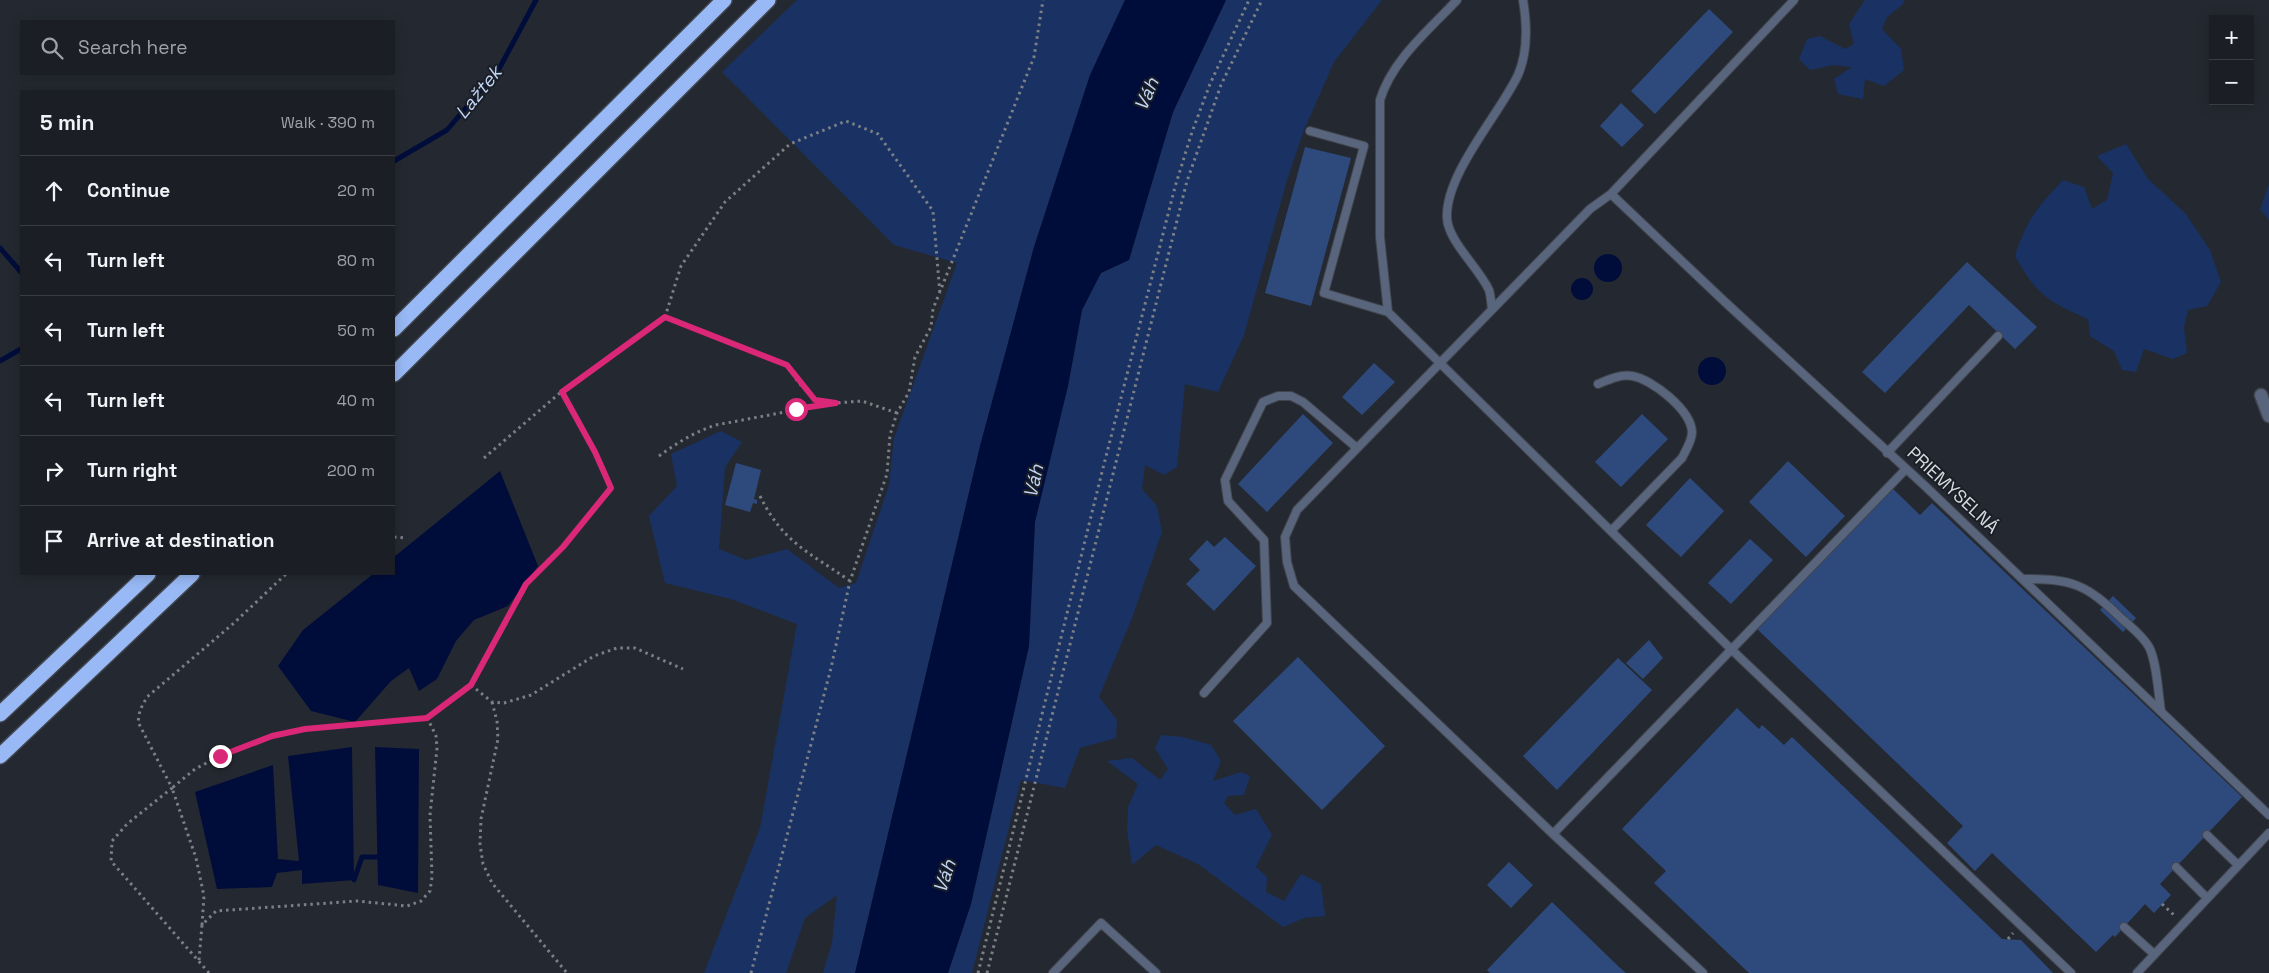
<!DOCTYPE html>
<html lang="en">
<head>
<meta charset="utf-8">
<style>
  body { margin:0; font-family:"Space Grotesk",sans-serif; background:#282c32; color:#f1f3f6 }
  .controls { position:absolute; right:15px; top:15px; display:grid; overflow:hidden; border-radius:0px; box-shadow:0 2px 12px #0003 }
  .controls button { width:45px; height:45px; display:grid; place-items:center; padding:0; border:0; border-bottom:1px solid #393d42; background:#1b1f25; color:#f1f3f6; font:25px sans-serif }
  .stop { position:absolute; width:15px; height:15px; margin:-11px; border:4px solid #db2777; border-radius:50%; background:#fff }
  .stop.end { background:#db2777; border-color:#fff; box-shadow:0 1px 5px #0008 }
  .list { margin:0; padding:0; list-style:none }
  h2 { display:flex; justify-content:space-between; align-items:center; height:65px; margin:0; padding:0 20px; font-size:21px }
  h2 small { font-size:16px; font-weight:400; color:#a0a2a7 }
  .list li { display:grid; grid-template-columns:32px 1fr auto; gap:15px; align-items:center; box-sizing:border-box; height:70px; padding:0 20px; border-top:1px solid #393d42 }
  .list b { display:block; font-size:19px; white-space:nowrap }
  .list em { font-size:16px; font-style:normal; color:#a0a2a7 }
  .icon { flex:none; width:28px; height:28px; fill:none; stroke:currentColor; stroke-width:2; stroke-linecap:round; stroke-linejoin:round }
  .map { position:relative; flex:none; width:2269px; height:973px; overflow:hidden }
  .search { position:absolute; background:#1b1f25; box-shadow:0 2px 12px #0003; left:20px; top:20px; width:375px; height:55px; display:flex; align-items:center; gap:12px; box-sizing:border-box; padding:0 18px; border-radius:0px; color:#a0a2a7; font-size:19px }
  .panel { position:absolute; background:#1b1f25; box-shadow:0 2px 12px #0003; left:20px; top:90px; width:375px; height:485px; border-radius:0px }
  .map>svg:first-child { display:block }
  .green { fill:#193263 }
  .water { fill:#000d3b }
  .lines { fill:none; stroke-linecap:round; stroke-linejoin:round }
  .stream { stroke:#000d3b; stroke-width:5 }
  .building { fill:#2e4a7d }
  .lane-casing { stroke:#41454d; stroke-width:10 }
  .street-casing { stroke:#41454d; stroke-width:15 }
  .highway-casing { stroke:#41454d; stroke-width:18 }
  .path { stroke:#7b7f86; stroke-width:3; stroke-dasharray:2.5 4; stroke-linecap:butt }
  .lane { stroke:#58657d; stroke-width:8 }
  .street { stroke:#58657d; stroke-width:12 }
  .highway { stroke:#98b9f5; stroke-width:15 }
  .route { stroke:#db2777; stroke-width:6 }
  .labels { text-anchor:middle; stroke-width:4; stroke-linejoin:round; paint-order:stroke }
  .street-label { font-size:18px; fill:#d7dae0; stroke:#1a1f27 }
  .water-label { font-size:19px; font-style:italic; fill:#c2d5f5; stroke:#1a1f27 }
</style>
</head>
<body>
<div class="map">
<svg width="2269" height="973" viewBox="0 0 2269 973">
  <rect width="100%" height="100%" fill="#242931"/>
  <!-- green -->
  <path class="green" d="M 797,0 L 1125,0 L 1090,75 L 1034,247 L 980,446 L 855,973 L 823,973 L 832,943 L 837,895 L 805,918 L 786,973 L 704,973 L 760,828 L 797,624 L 731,599 L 665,583 L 649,516 L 677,486 L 671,454 L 721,431 L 742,442 L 725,467 L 719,549 L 746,560 L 787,549 L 839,588 L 856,583 L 889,485 L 894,438 L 957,263 L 894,245 L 722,72 Z
    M 1226,0 L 1382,0 L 1334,62 L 1304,130 L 1287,180 L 1244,335 L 1218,392 L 1185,384 L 1177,467 L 1164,475 L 1145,465 L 1142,489 L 1157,506 L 1162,532 L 1132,618 L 1099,697 L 1117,720 L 1116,738 L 1080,748 L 1065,788 L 1021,780 L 972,973 L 948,973 L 971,904 L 1029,646 L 1035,522 L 1068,386 L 1082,310 L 1101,273 L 1129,260 L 1173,112 Z
    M 1865,0 L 1905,0 L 1902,5 L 1887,17 L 1882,29 L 1901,49 L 1904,70 L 1884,86 L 1865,79 L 1863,99 L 1838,94 L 1834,79 L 1852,67 L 1833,65 L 1810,70 L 1799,59 L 1807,39 L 1820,36 L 1845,49 L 1854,44 L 1849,24 Z
    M 2126,144 L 2148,179 L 2185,213 L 2210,250 L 2221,282 L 2207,306 L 2188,310 L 2184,327 L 2187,353 L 2173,359 L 2144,349 L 2136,372 L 2122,370 L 2114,351 L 2090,336 L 2088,319 C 2047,301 2037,295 2015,256 C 2027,219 2037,208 2063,180 L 2084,187 L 2092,209 L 2107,200 L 2113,173 L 2097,156 Z
    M 2269,184 L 2269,220 L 2260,209 Z
    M 1161,735 L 1183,737 L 1211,745 L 1221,761 L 1213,781 L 1241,772 L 1250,776 L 1244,795 L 1228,796 L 1224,803 L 1235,815 L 1256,809 L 1272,835 L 1256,867 L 1267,877 L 1266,892 L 1284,901 L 1301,874 L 1321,884 L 1325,916 L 1304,918 L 1283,927 L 1198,864 L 1156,845 L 1132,865 L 1127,829 L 1128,807 L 1138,784 L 1107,761 L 1132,758 L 1160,780 L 1168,769 L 1155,748 Z"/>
  <!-- water -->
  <path class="water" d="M 1125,0 L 1226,0 L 1173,112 L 1129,260 L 1101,273 L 1082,310 L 1068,386 L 1035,522 L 1029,646 L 971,904 L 948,973 L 855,973 L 980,446 L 1034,247 L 1090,75 Z
    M1594 268a14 14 0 1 1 28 0a14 14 0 1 1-28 0Z
    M1571 289a11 11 0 1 1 22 0a11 11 0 1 1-22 0Z
    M1698 371a14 14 0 1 1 28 0a14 14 0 1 1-28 0Z
    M 500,471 L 538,566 L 508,606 L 474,620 L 456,641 L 437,679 L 419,691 L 409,668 L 391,681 L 355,722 L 311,711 L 278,666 L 303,630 L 373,574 L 394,574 L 394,557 Z
    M 352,747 L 354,880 L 302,884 L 302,870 L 277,873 L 272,887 L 217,889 L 195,792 L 273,765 L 278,859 L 299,861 L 288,756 Z
    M 375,747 L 419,749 L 418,893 L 378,885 Z"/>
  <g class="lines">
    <!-- stream -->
    <path class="stream" d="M 394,161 L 447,130 L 499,69 L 536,0
      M 0,248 L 21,272
      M 0,361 L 21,349
      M 354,880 L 362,857 L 377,857"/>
  </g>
  <!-- building -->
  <path class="building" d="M 1709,9 L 1733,32 L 1655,114 L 1631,91 Z
    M 1621,103 L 1644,125 L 1622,147 L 1600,126 Z
    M 1305,147 L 1351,158 L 1311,306 L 1265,293 Z
    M 1967,262 L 2037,327 L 2015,349 L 1969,305 L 1885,393 L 1862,372 Z
    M 1374,363 L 1395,382 L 1362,415 L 1342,397 Z
    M 1303,414 L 1333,443 L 1267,512 L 1238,484 Z
    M 1642,414 L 1668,439 L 1621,487 L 1595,462 Z
    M 1788,461 L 1845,516 L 1806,557 L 1749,502 Z
    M 736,463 L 761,470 L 754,499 L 757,500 L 757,504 L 753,503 L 750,512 L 725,505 Z
    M 1690,478 L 1724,511 L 1681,557 L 1646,525 Z
    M 1890,486 L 1920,515 L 1932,503 L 2242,797 L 2160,884 L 2171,895 L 2154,913 L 2145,904 L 2115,937 L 2113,935 L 2096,952 L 1992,853 L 1975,871 L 1947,843 L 1963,826 L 1755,627 Z
    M 1225,537 L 1256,566 L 1214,611 L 1186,584 L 1200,570 L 1189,559 L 1207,540 L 1214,547 Z
    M 1750,539 L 1773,560 L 1731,604 L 1708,583 Z
    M 2113,596 L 2136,618 L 2123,632 L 2100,610 Z
    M 1649,640 L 1663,658 L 1643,679 L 1626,663 Z
    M 1298,657 L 1385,746 L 1322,810 L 1233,721 Z
    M 1618,658 L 1652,690 L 1557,790 L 1523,756 Z
    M 1737,708 L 1759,729 L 1762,725 L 1784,745 L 1792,737 L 2002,939 L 2021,940 L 2053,973 L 1749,973 L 1654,883 L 1666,871 L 1622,829 Z
    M 1509,862 L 1533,885 L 1511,908 L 1487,885 Z
    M 1552,902 L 1619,967 L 1626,973 L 1490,973 L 1487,970 Z"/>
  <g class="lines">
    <!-- lane casing -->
    <g class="lane-casing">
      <path id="lane" d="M 1457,0 C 1429,30 1392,60 1380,100 L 1380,237 L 1388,312 L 1732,650 L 2071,973
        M 1310,131 L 1364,146 L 1324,293 L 1388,312
        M 1611,194 L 1725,302 L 1925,486 L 2269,815
        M 1492,309 C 1491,303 1491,296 1489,290 C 1479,268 1448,241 1447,218 C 1445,174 1499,115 1518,75 C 1528,52 1527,24 1523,0
        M 1598,384 C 1608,380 1620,374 1632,376 C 1652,379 1691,410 1692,432 C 1692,441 1686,450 1682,458 L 1611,531
        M 1887,453 L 1998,336
        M 2023,579 C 2073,579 2086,584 2122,619 C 2131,627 2142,635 2149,647 C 2157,662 2158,693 2161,711
        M 1204,693 L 1267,623 L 1264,540 L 1228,501 L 1225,480 L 1263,402 L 1278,396 L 1291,396 L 1303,402 L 1357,448
        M 1553,834 L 1905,470
        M 2207,835 L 2238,865
        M 2176,867 L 2207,898
        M 2124,927 L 2154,954
        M 1053,973 L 1101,923 L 1156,973
        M 1703,973 L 1553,834 L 1294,586 L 1287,562 L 1285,537 L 1297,510 L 1590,209 L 1611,194 L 1794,0
        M 2137,973 L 2269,833"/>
    </g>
    <!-- street casing -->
    <g class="street-casing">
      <path id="street" d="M 2261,395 L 2269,416"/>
    </g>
    <!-- highway casing -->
    <g class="highway-casing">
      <path id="highway" d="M 394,329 L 724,0
        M 394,374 L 768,0
        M 0,714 L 148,574
        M 0,756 L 192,574"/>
    </g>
    <!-- path -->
    <path class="path" d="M 897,413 L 862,401 L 836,403 L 815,400 L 798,382 L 787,365 L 665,317 L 681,266 L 725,202 L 790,144 L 846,121 L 878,134 L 933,211 L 940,294
      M 659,456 C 677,443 694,432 716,425 L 833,403
      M 484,458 L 561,392 L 665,317
      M 760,496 C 783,543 809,552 850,581
      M 394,537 L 405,538
      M 471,685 L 492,702 L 504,703 L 531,695 L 594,656 L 617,648 L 635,648 L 683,669
      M 492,702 L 497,721 L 498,739 L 481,819 L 480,844 L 483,864 L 492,883 L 567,973
      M 2162,904 L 2175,916
      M 202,925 L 204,896 L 196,858 L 172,788 L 195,769 L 220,756 L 273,736 L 305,729 L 427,717 L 471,685 L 526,584 L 563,547 L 611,488 L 595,452 L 561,392
      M 2008,939 L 2013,933
      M 199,960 L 202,925 L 216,911 L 357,901 L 407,906 L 421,901 L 430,891 L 432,877 L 430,815 L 437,748 L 436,736 L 427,717
      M 209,973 L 111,861 L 112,841 L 127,824 L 172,788 L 138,722 L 140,710 L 147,697 L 234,623 L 286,574
      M 751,973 L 831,668 L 850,581 L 887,474 L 890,435 L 897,413 L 909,392 L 915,357 L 931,327 L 933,309 L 1034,57 L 1043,0
      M 978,973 L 1102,472 L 1175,187 L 1192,132 L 1210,84 L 1249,0
      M 987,973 L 1187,181 L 1221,85 L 1262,0"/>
    <!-- lane -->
    <use href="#lane" class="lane"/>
    <!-- street -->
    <use href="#street" class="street"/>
    <!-- highway -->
    <use href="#highway" class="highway"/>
  </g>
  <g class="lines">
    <!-- route -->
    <path class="route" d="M 220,756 L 272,736 L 305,729 L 427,718 L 471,685 L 526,584 L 563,547 L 611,488 L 595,452 L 562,392 L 665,317 L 787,365 L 815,400 L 836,403 L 796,409"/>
  </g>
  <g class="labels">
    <!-- street labels -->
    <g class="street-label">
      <text transform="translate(1953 490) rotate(43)" y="6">PRIEMYSELNÁ</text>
    </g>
    <!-- water labels -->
    <g class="water-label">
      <text transform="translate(478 92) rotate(-51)" y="7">Lažtek</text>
      <text transform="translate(1146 94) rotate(-67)" y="7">Váh</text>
      <text transform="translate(1033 481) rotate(-78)" y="7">Váh</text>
      <text transform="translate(944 876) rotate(-71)" y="7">Váh</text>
    </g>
  </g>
</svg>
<div class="controls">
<button>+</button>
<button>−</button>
</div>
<div class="stop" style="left:796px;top:409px"></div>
<div class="stop end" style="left:220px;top:756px"></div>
<div class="search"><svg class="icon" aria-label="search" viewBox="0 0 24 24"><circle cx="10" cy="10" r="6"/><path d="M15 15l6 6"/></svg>Search here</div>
<section class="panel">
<h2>5 min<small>Walk · 390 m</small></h2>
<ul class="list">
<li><svg class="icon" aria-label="ahead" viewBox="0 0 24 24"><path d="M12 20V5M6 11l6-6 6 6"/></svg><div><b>Continue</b></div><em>20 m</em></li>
<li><svg class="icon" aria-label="left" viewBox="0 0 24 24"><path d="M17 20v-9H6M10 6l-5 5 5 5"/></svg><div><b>Turn left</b></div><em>80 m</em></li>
<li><svg class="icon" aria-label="left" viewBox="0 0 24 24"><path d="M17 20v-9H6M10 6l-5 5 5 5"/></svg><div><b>Turn left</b></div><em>50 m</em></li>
<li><svg class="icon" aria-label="left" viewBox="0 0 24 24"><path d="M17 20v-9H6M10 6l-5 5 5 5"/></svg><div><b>Turn left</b></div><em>40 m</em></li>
<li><svg class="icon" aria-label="right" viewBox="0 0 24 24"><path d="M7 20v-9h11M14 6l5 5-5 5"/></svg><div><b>Turn right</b></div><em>200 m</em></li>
<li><svg class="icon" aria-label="arrive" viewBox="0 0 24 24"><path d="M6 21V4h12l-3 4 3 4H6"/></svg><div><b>Arrive at destination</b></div></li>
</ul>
</section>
</div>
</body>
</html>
